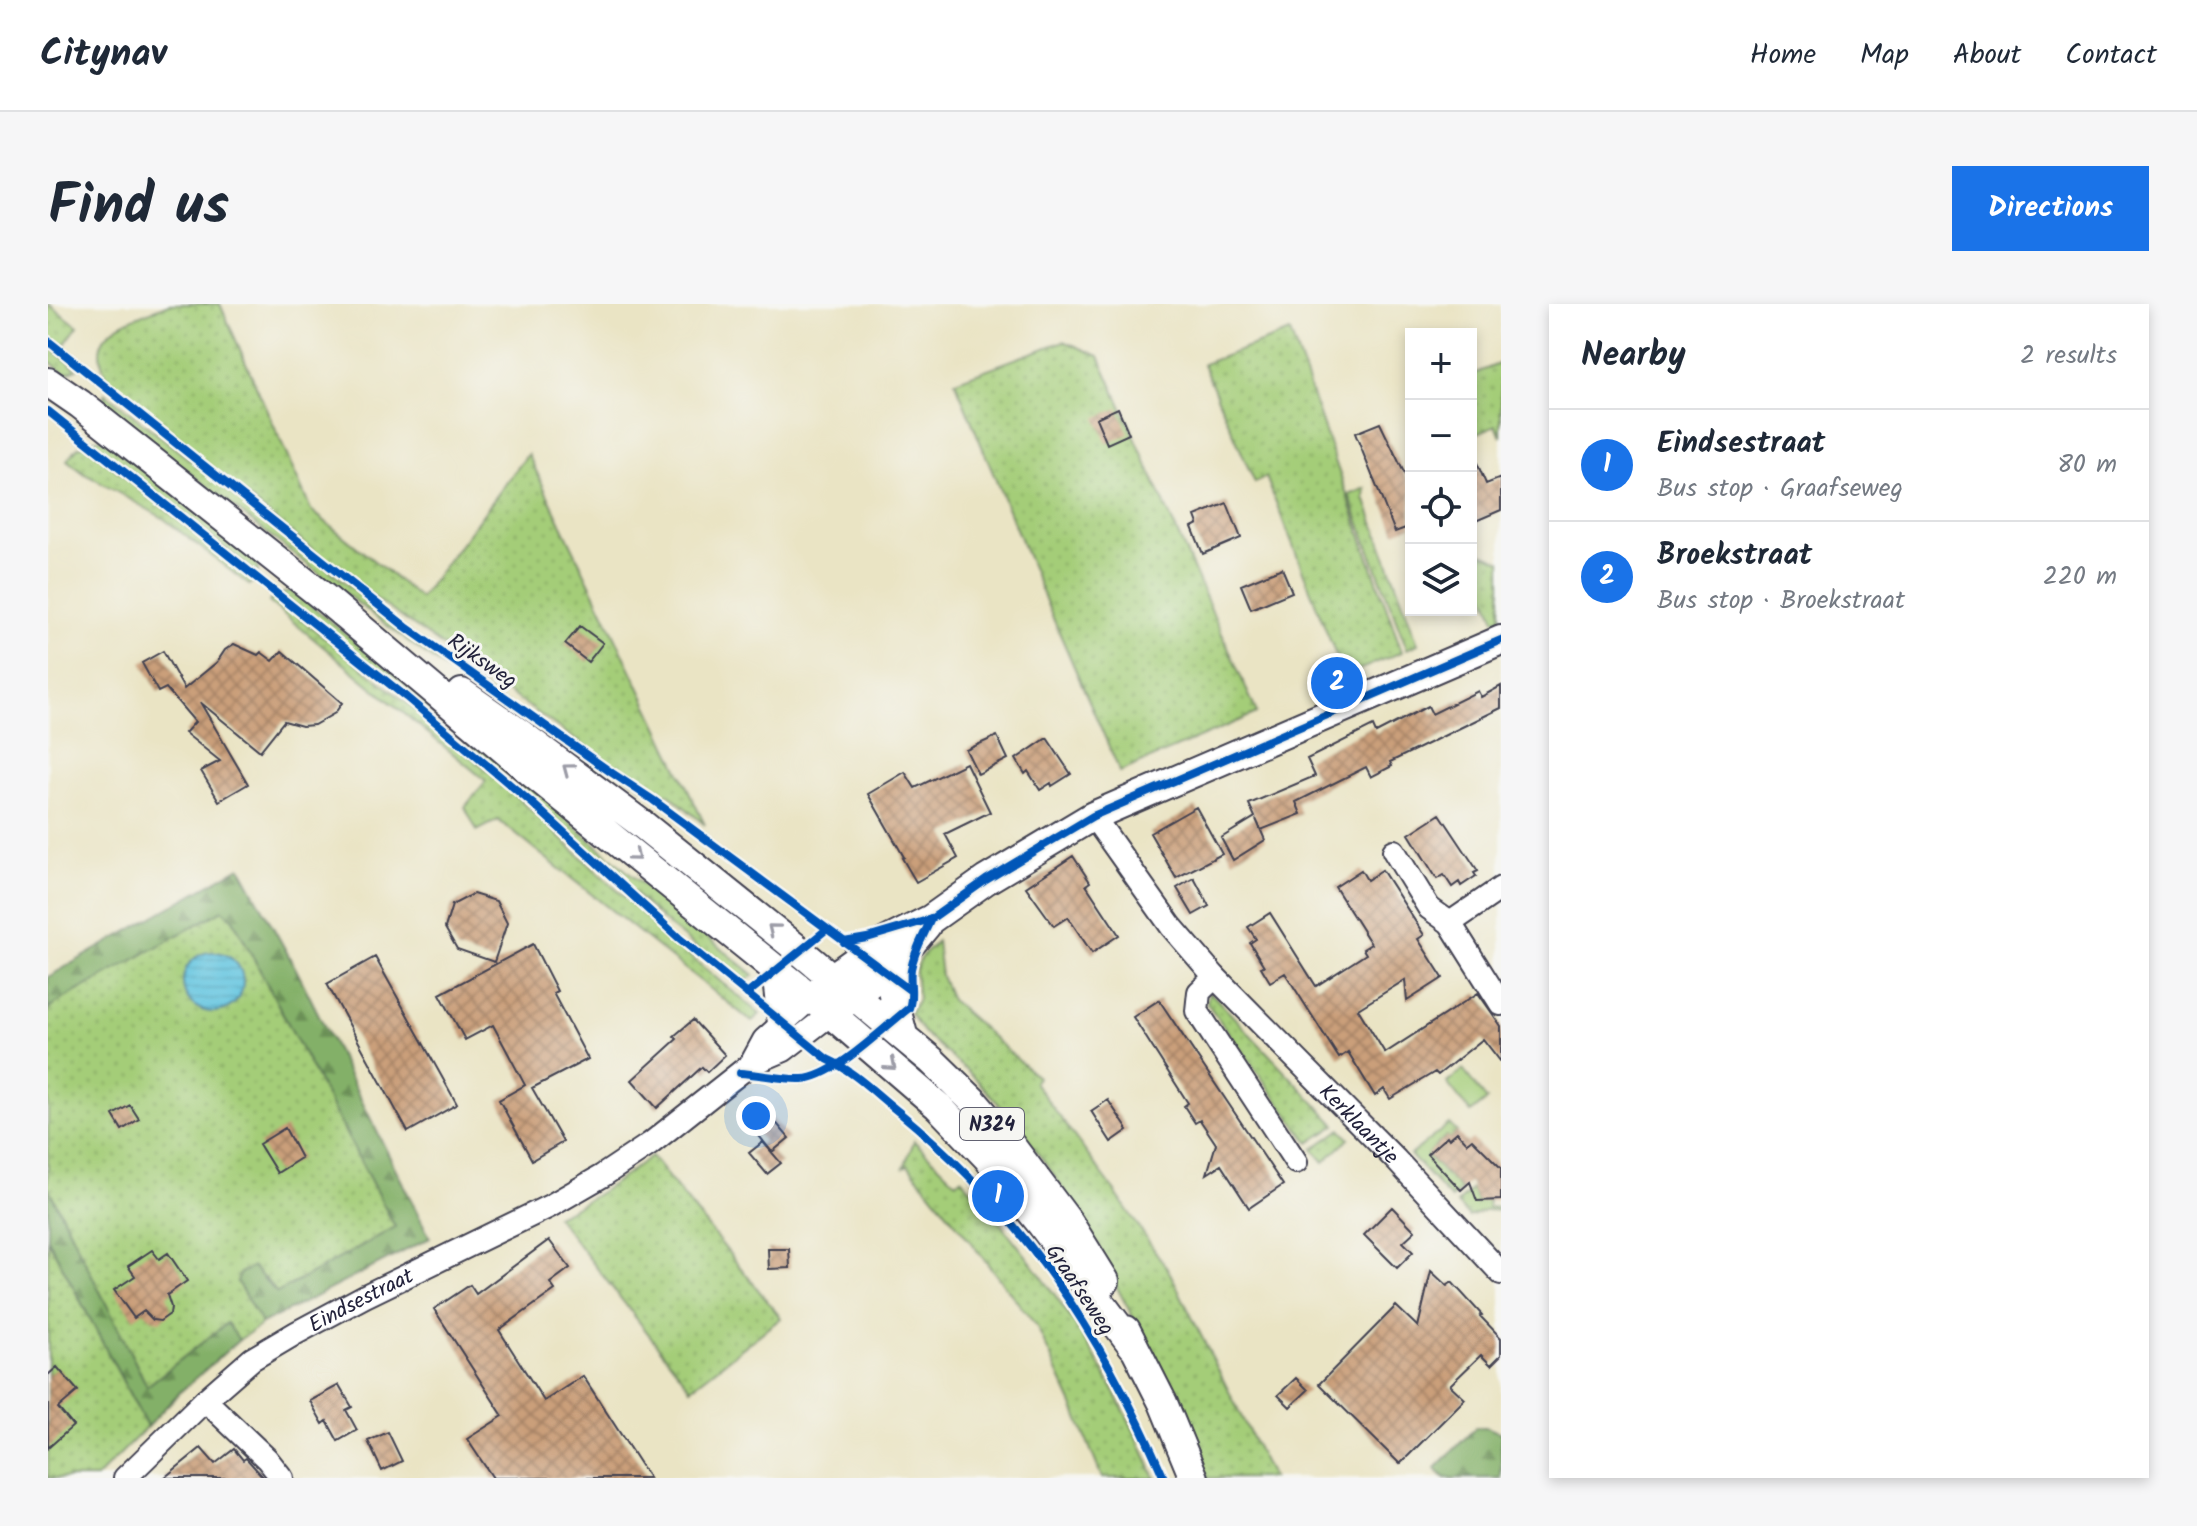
<!DOCTYPE html>
<html lang="en">
<head>
<meta charset="utf-8">
<style>
  body { margin:0; font-family:Kalam,sans-serif; background:#f6f6f7; color:#1f2937 }
  .controls { position:absolute; right:24px; top:24px; display:grid; overflow:hidden; border-radius:0px; box-shadow:0 4px 12px #0003 }
  .controls button { width:72px; height:72px; display:grid; place-items:center; padding:0; border:0; border-bottom:2px solid #e0e1e3; background:#fff; color:#1f2937; font:40px sans-serif }
  .you { position:absolute; left:708px; top:812px; width:28px; height:28px; margin:-20px; border:6px solid #fff; border-radius:50%; background:#1a73e8; box-shadow:0 0 0 12px #1a73e833 }
  .badge { display:grid; place-items:center; width:52px; height:52px; border-radius:50%; background:#1a73e8; color:#fff; font-size:26px; font-weight:700 }
  .pin { position:absolute; translate:-50% -50%; border:4px solid #fff; box-shadow:0 2px 8px #0006 }
  .list { margin:0; padding:0; list-style:none }
  h2 { display:flex; justify-content:space-between; align-items:center; height:104px; margin:0; padding:0 32px; font-size:34px }
  h2 small { font-size:26px; font-weight:400; color:#747a83 }
  .list li { display:grid; grid-template-columns:52px 1fr auto; gap:24px; align-items:center; box-sizing:border-box; height:112px; padding:0 32px; border-top:2px solid #e0e1e3 }
  .list b { display:block; font-size:30px; white-space:nowrap }
  .list p { margin:0; font-size:26px; white-space:nowrap; color:#747a83 }
  .list em { font-size:26px; font-style:normal; color:#747a83 }
  .icon { flex:none; width:44px; height:44px; fill:none; stroke:currentColor; stroke-width:2; stroke-linecap:round; stroke-linejoin:round }
  .map { position:relative; flex:none; width:1453px; height:1174px; overflow:hidden; border-radius:0px }
  header { display:flex; align-items:center; gap:48px; box-sizing:border-box; height:112px; padding:0 40px; background:#fff; border-bottom:2px solid #e0e1e3 }
  header strong { font-size:38px }
  nav { display:flex; gap:44px; margin-inline-start:auto; font-size:28px }
  .intro { display:flex; align-items:center; justify-content:space-between; box-sizing:border-box; height:192px; padding:0 48px }
  h1 { margin:0; font-size:56px }
  .button { padding:20px 36px; border-radius:0px; background:#1a73e8; color:#fff; font-size:28px; font-weight:700 }
  main { display:flex; gap:48px; padding:0 48px }
  aside { flex:1; background:#fff; border-radius:0px; box-shadow:0 4px 12px #0003 }
  .map>svg:first-child { display:block }
  .grass { fill:url(#grass-dots); stroke:#63785a; stroke-width:2 }
  .forest { fill:url(#forest-firs); stroke:#526952; stroke-width:2 }
  .park { fill:#a4cd78; stroke:#63785a; stroke-width:2 }
  .water { fill:url(#water-rules); stroke:#42748e; stroke-width:2 }
  .building { fill:url(#building-cross-hatch) }
  .lines { fill:none; stroke-linecap:round; stroke-linejoin:round }
  .minor-casing { stroke:#403f50; stroke-width:26 }
  .major-casing { stroke:#403f50; stroke-width:32 }
  .minor { stroke:#fff; stroke-width:22 }
  .major { stroke:#fff; stroke-width:28 }
  .cycleway-casing { stroke:#f6f6f2; stroke-width:13 }
  .cycleway { stroke:#0057b8; stroke-width:8 }
  .oneway { stroke:#9c9ca7 }
  .labels { text-anchor:middle; stroke-width:6; stroke-linejoin:round; paint-order:stroke }
  .shield { fill:#f6f6f2; stroke:#626272; stroke-width:2 }
  .shield-label { font-size:20px; font-weight:bold; fill:#22223b }
  .street-label { font-size:22px; fill:#22223b; stroke:#f6f6f2 }
</style>
</head>
<body>
<header>
<strong>Citynav</strong>
<nav><a>Home</a><a>Map</a><a>About</a><a>Contact</a></nav>
</header>
<div class="intro"><h1>Find us</h1><a class="button">Directions</a></div>
<main>
<div class="map">
<svg width="1453" height="1174" viewBox="0 0 1453 1174">
  <defs>
    <pattern id="grass-dots" width="8" height="8" patternUnits="userSpaceOnUse" patternTransform="scale(2)"><rect width="8" height="8" fill="#a4cd78"/><path d="M2 2h.1M6 6h.1" fill="none" stroke="#8db069" stroke-width="1.8" stroke-linecap="round"/></pattern>
    <pattern id="forest-firs" width="22" height="20" patternUnits="userSpaceOnUse" patternTransform="scale(2)"><rect width="22" height="20" fill="#83b068"/><path d="M5 1l3.5 6h-7zM16 11l3.5 6h-7z" fill="#6b8f57"/></pattern>
    <pattern id="water-rules" width="6" height="5" patternUnits="userSpaceOnUse" patternTransform="scale(2)"><rect width="6" height="5" fill="#62c5e0"/><path d="M0 2.5h6" fill="none" stroke="#55a9c1"/></pattern>
    <pattern id="building-cross-hatch" width="8" height="8" patternUnits="userSpaceOnUse" patternTransform="scale(2)"><rect width="8" height="8" fill="#ca9f7a"/><path d="M0 0l8 8M0 8l8-8" fill="none" stroke="#a48165"/></pattern>
  </defs>
  <rect width="100%" height="100%" fill="#f6f6f2"/>
  <filter id="ink" filterUnits="userSpaceOnUse"><feTurbulence type="fractalNoise" baseFrequency=".0125" numOctaves="2"/><feDisplacementMap in="SourceGraphic" scale="16" xChannelSelector="R" yChannelSelector="G"/><feConvolveMatrix kernelMatrix="1 2 1 2 8 2 1 2 1" color-interpolation-filters="sRGB"/></filter>
  <filter id="wash" filterUnits="userSpaceOnUse"><feTurbulence type="fractalNoise" baseFrequency=".006" numOctaves="4" result="noise"/><feDisplacementMap in="SourceGraphic" scale="32" xChannelSelector="R" yChannelSelector="G"/><feGaussianBlur stdDeviation="1.8" result="paint"/><feColorMatrix in="noise" values="0 0 0 0 0 0 0 0 0 0 0 0 0 0 0 0 0 1.4 0 .05"/><feComposite in="paint" operator="in"/></filter>
  <g filter="url(#wash)">
    <rect width="100%" height="100%" fill="#eae4c4"/>
    <!-- grass -->
    <path class="grass" d="M 0,0 L 30,22 L 14,44 L 0,32 Z
      M 121,0 L 172,0 L 263,206 L 372,294 L 480,150 L 657,521 L 621,490 L 602,488 L 322,291 L 237,224 L 61,80 C 58,71 52,59 52,49 C 51,21 100,9 121,0 Z
      M 1242,28 L 1354,348 L 1296,372 L 1218,173 L 1207,179 L 1155,60 Z
      M 1016,37 L 1051,52 L 1209,409 L 1072,468 L 1004,312 L 907,77 Z
      M 0,42 L 4,45 L 29,65 L 17,70 L 0,56 Z
      M 1453,59 L 1453,133 L 1448,121 L 1423,132 L 1423,71 Z
      M 57,89 L 397,357 L 600,500 L 596,504 C 531,468 472,420 412,376 C 291,287 173,194 56,101 Z
      M 55,134 L 209,257 L 210,268 L 209,270 L 42,136 Z
      M 37,141 L 206,276 L 201,281 L 115,214 L 37,170 L 19,156 L 30,143 Z
      M 1318,184 L 1317,194 L 1370,340 L 1359,345 L 1301,191 Z
      M 1423,244 L 1453,257 L 1453,314 L 1447,316 L 1423,253 Z
      M 244,286 L 479,477 C 550,547 629,608 706,671 L 694,679 L 621,622 L 473,483 L 233,290 Z
      M 226,293 L 399,431 L 446,472 L 626,639 L 712,710 L 704,718 L 450,516 L 429,527 L 417,503 L 438,477 L 221,298 Z
      M 176,605 L 185,615 L 348,923 L 229,989 L 217,974 L 189,978 L 214,1020 L 191,1036 L 178,1020 L 99,1083 L 0,883 L 0,706 L 8,699 Z
      M 889,637 L 893,672 L 903,696 L 989,773 L 986,778 L 1065,885 L 1122,969 L 1224,1174 L 1160,1174 L 1093,1028 L 1061,969 L 1035,930 L 1020,893 L 1003,867 L 965,816 L 929,776 L 875,728 L 862,709 L 870,695 L 867,669 L 873,653 Z
      M 1161,687 L 1288,821 L 1261,839 L 1159,699 Z
      M 1401,820 L 1409,828 L 1401,835 L 1398,832 L 1379,851 L 1413,886 L 1403,895 L 1362,851 Z
      M 1293,825 L 1301,835 L 1276,858 L 1265,845 Z
      M 866,837 L 908,878 L 913,874 C 997,967 1059,1058 1107,1174 L 1054,1174 L 1024,1099 L 989,1023 L 906,917 L 860,861 L 856,863 Z
      M 603,852 L 733,1014 L 643,1084 L 508,912 C 543,897 573,875 603,852 Z
      M 1424,885 L 1429,898 L 1440,896 L 1440,903 L 1453,904 L 1453,907 L 1439,906 L 1421,913 L 1409,900 Z
      M 0,935 L 99,1123 L 48,1174 L 0,1174 Z"/>
    <!-- forest -->
    <path class="forest" d="M 192,563 L 248,665 L 382,934 L 214,1020 L 189,978 L 192,969 L 205,963 L 229,989 L 347,923 L 185,615 L 175,606 L 8,699 L 0,706 L 0,673 Z
      M 0,883 L 99,1082 L 179,1019 L 191,1036 L 132,1088 L 99,1123 L 0,935 Z
      M 1428,1123 L 1438,1123 L 1453,1129 L 1453,1174 L 1397,1174 L 1387,1165 Z"/>
    <!-- park -->
    <path class="park" d="M 1415,766 L 1439,796 L 1423,809 L 1399,779 Z"/>
    <!-- water -->
    <path class="water" d="M135 678a30 30 0 1 1 60 0a30 30 0 1 1-60 0Z"/>
    <g id="blocks">
      <!-- building -->
      <path class="building" d="M 1070,104 L 1081,130 L 1059,140 L 1048,114 Z
        M 1332,119 L 1363,183 L 1363,222 L 1347,228 L 1307,129 Z
        M 1423,145 L 1438,180 L 1453,174 L 1453,206 L 1423,219 Z
        M 1179,199 L 1193,234 L 1155,250 L 1144,223 L 1150,220 L 1147,212 Z
        M 1234,264 L 1244,288 L 1203,305 L 1193,281 Z
        M 532,322 L 555,339 L 540,358 L 517,340 Z
        M 186,340 L 210,351 L 213,348 L 225,357 L 234,347 L 294,399 L 287,409 L 266,421 L 254,422 L 236,417 L 212,447 L 152,398 L 200,480 L 171,497 L 153,467 L 172,457 L 137,429 L 147,418 L 118,384 L 110,388 L 94,359 L 115,347 L 136,385 L 169,358 L 177,346 Z
        M 1453,382 L 1453,404 L 1342,458 L 1344,462 L 1323,473 L 1318,463 L 1248,498 L 1253,510 L 1213,526 L 1208,515 L 1217,536 L 1185,556 L 1173,534 L 1207,513 L 1201,500 L 1267,472 L 1259,455 L 1325,422 L 1328,429 L 1380,402 L 1384,410 L 1430,387 L 1433,393 Z
        M 949,432 L 960,455 L 930,470 L 918,446 Z
        M 999,434 L 1023,470 L 1004,482 L 1003,479 L 992,486 L 980,467 L 977,470 L 968,455 Z
        M 918,459 L 942,508 L 897,530 L 910,554 L 868,578 L 854,554 L 856,553 L 820,490 L 857,468 L 867,484 Z
        M 1148,503 L 1174,550 L 1128,574 L 1102,529 Z
        M 1392,510 L 1430,567 L 1426,569 L 1428,572 L 1413,582 L 1411,578 L 1404,583 L 1396,571 L 1389,575 L 1361,530 Z
        M 1025,552 L 1042,578 L 1038,581 L 1071,631 L 1044,649 L 1020,613 L 1006,622 L 978,583 Z
        M 1313,566 L 1319,576 L 1334,566 L 1376,631 L 1370,635 L 1395,674 L 1359,697 L 1357,676 L 1310,705 L 1337,749 L 1430,689 L 1453,722 L 1453,758 L 1435,735 L 1390,771 L 1387,768 L 1342,795 L 1336,785 L 1327,792 L 1300,748 L 1291,754 L 1237,669 L 1222,678 L 1213,663 L 1216,662 L 1202,639 L 1208,635 L 1200,623 L 1222,609 L 1268,682 L 1318,650 L 1315,645 L 1323,640 L 1287,583 Z
        M 1146,574 L 1161,602 L 1145,611 L 1129,584 Z
        M 425,590 L 448,597 L 459,619 L 446,658 L 409,645 L 397,624 L 404,601 Z
        M 485,640 L 509,687 L 505,689 L 540,755 L 484,784 L 515,838 L 484,856 L 451,796 L 477,781 L 445,721 L 417,736 L 392,690 Z
        M 327,653 L 409,800 L 360,828 L 279,680 Z
        M 1111,696 L 1235,881 L 1201,904 L 1173,861 L 1159,870 L 1168,840 L 1152,816 L 1147,819 L 1136,802 L 1140,799 L 1085,713 Z
        M 645,716 L 677,751 L 659,768 L 654,763 L 609,804 L 584,776 L 629,735 L 626,732 Z
        M 1060,796 L 1080,826 L 1063,838 L 1043,807 Z
        M 82,801 L 91,815 L 74,826 L 65,811 Z
        M 720,809 L 741,834 L 724,848 L 703,822 Z
        M 237,824 L 253,854 L 229,869 L 211,840 Z
        M 1409,828 L 1419,839 L 1424,835 L 1453,864 L 1453,896 L 1429,897 L 1422,878 L 1413,886 L 1379,850 L 1399,832 L 1401,835 Z
        M 715,838 L 733,859 L 719,870 L 701,849 Z
        M 1344,903 L 1367,927 L 1355,938 L 1365,948 L 1349,964 L 1316,931 Z
        M 501,936 L 522,964 L 502,979 L 507,986 L 451,1026 L 496,1097 L 535,1072 L 601,1174 L 445,1174 L 419,1135 L 455,1112 L 386,1005 L 422,981 L 428,990 Z
        M 720,945 L 741,945 L 742,964 L 721,965 Z
        M 104,946 L 111,955 L 120,949 L 139,977 L 119,991 L 123,1003 L 122,1010 L 112,1017 L 105,1016 L 96,1007 L 86,1014 L 66,986 L 87,972 L 80,962 Z
        M 1383,967 L 1399,982 L 1404,978 L 1434,1011 L 1432,1012 L 1453,1034 L 1453,1051 L 1443,1061 L 1433,1051 L 1402,1081 L 1417,1095 L 1352,1160 L 1271,1080 L 1348,1002 L 1370,1023 Z
        M 9,1063 L 30,1087 L 10,1104 L 25,1122 L 0,1144 L 0,1071 Z
        M 1248,1074 L 1260,1086 L 1242,1103 L 1230,1091 Z
        M 291,1081 L 304,1103 L 298,1106 L 309,1126 L 290,1137 L 279,1117 L 275,1120 L 262,1097 Z
        M 340,1128 L 354,1157 L 334,1167 L 320,1137 Z
        M 153,1144 L 167,1160 L 186,1145 L 195,1156 L 198,1154 L 216,1174 L 116,1174 Z"/>
    </g>
  </g>
  <g filter="url(#ink)">
    <use href="#blocks" fill-opacity="0" stroke="#403f50" stroke-width="2"/>
    <g class="lines">
      <!-- minor casing -->
      <g class="minor-casing">
        <g id="minor">
          <path id="s1" d="M 1045,512 L 1123,622 L 1167,673 L 1348,856 L 1453,969"/>
          <path d="M 1346,547 L 1381,604 L 1402,619 L 1453,700"/>
          <path d="M 1402,619 L 1453,584"/>
          <path d="M 1167,673 L 1151,688 L 1149,707 L 1248,858"/>
          <path d="M 703,760 L 716,736 L 763,694"/>
          <path d="M 157,1096 L 219,1155 L 234,1174"/>
          <path id="s2" d="M 77,1174 L 157,1096 L 204,1055 L 248,1029 L 317,992 L 502,902 L 554,872 L 602,840 L 703,760 L 736,746 L 783,710"/>
        </g>
      </g>
      <!-- major casing -->
      <g class="major-casing">
        <path id="major" d="M 0,78 L 32,100 L 278,295 L 483,468 L 783,710 L 890,802 L 939,853 L 994,921 L 1085,1042
          M 414,389 L 470,428 L 595,521 L 752,647 L 883,756 L 924,796 L 961,839 L 1021,919 L 1057,977
          M 846,660 C 840,688 849,705 855,731
          M 728,666 L 734,719
          M 773,685 L 789,670 L 825,644 L 883,615 L 938,576 L 1045,512 L 1453,336
          M 792,703 L 846,660 L 878,622
          M 1078,1026 L 1115,1099 L 1146,1174"/>
      </g>
      <!-- minor -->
      <use href="#minor" class="minor"/>
      <!-- major -->
      <use href="#major" class="major"/>
      <!-- cycleway casing -->
      <g class="cycleway-casing">
        <path id="cycleway" d="M 0,37 L 358,323 L 564,469 L 605,496 L 863,687
          M 0,107 L 358,393 L 485,500 L 631,634 L 779,755 C 806,767 829,791 852,809 C 975,910 1053,1029 1116,1174
          M 796,638 L 819,634 L 883,615 L 938,576 L 1045,512 L 1453,336
          M 699,690 L 779,625
          M 692,769 C 711,770 736,776 754,775 C 786,774 835,724 861,704 C 866,691 861,678 863,665 C 866,647 876,631 883,615"/>
      </g>
      <!-- cycleway -->
      <use href="#cycleway" class="cycleway"/>
    </g>
    <!-- one-way arrows -->
    <defs><path id="oneway-chevron" d="M-2-3.5L2.5 0L-2 3.5" fill="none" stroke-width="1.6" stroke-linecap="round" stroke-linejoin="round" transform="scale(2)"/></defs>
    <g class="oneway">
      <use href="#oneway-chevron" transform="translate(520 465) rotate(-143)"/>
      <use href="#oneway-chevron" transform="translate(587 552) rotate(39)"/>
      <use href="#oneway-chevron" transform="translate(725 625) rotate(-141)"/>
      <use href="#oneway-chevron" transform="translate(843 761) rotate(41)"/>
    </g>
  </g>
  <g class="labels">
    <!-- shield labels -->
    <rect class="shield" x="912" y="804" width="64" height="32" rx="6"/>
    <g class="shield-label">
      <text x="944" y="827">N324</text>
    </g>
    <!-- street labels -->
    <g class="street-label">
      <text transform="translate(435 356) rotate(35)" y="8">Rijksweg</text>
      <text dy="8" stroke="none"><textPath href="#s1" startOffset="408">Kerklaantje</textPath></text>
      <text transform="translate(1033 985) rotate(56)" y="8">Graafseweg</text>
      <text dy="8" stroke="none"><textPath href="#s2" startOffset="298">Eindsestraat</textPath></text>
    </g>
  </g>
</svg>
<div class="controls">
<button>+</button>
<button>−</button>
<button><svg class="icon" aria-label="locate" viewBox="0 0 24 24"><circle cx="12" cy="12" r="6"/><path d="M12 2v4M12 18v4M2 12h4M18 12h4"/></svg></button>
<button><svg class="icon" aria-label="layers" viewBox="0 0 24 24"><path d="M12 4l9 5-9 5-9-5zM3 14l9 5 9-5"/></svg></button>
</div>
<div class="you"></div>
<div class="pin badge" style="left:950px;top:892px">1</div>
<div class="pin badge" style="left:1289px;top:379px">2</div>
</div>
<aside>
<h2>Nearby<small>2 results</small></h2>
<ul class="list">
<li><span class="badge">1</span><div><b>Eindsestraat</b><p>Bus stop · Graafseweg</p></div><em>80 m</em></li>
<li><span class="badge">2</span><div><b>Broekstraat</b><p>Bus stop · Broekstraat</p></div><em>220 m</em></li>
</ul>
</aside>
</main>
</body>
</html>
